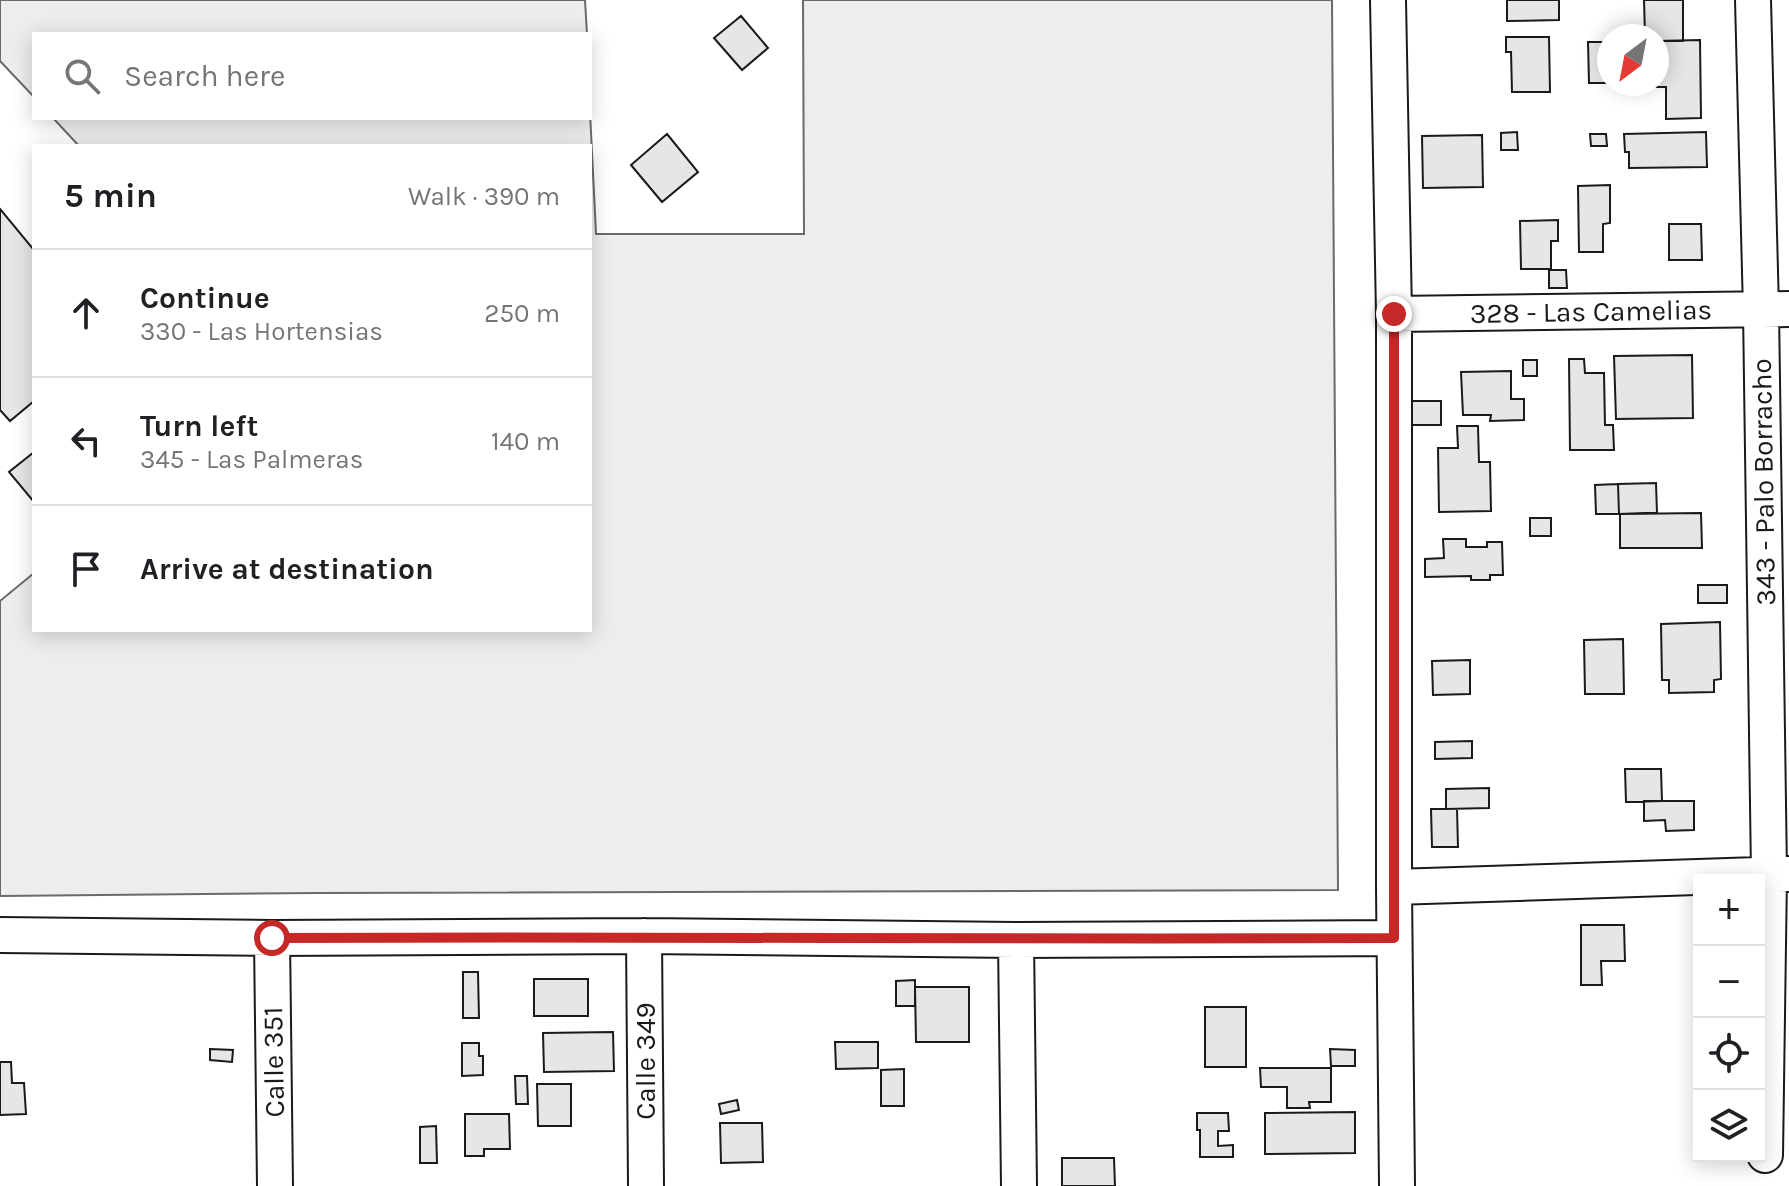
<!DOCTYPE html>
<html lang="en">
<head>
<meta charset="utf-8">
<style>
  body { margin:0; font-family:Karla,sans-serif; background:#f6f6f6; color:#202124 }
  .controls { position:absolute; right:24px; bottom:24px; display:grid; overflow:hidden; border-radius:0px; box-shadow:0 4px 20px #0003 }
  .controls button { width:72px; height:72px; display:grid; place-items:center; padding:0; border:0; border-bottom:2px solid #e0e0e0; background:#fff; color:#202124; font:40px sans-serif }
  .compass { position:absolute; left:1597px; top:24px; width:72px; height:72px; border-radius:50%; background:#fff; box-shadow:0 4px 20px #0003; rotate:212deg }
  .stop { position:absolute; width:24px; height:24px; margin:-18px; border:6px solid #c62828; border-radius:50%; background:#fff }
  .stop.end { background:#c62828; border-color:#fff; box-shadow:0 2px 8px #0008 }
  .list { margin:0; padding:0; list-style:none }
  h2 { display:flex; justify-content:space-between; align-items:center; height:104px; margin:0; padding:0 32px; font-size:34px }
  h2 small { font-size:26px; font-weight:400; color:#757577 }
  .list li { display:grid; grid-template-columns:52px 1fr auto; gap:24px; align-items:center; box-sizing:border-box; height:128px; padding:0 32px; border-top:2px solid #e0e0e0 }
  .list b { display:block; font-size:30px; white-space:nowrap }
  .list p { margin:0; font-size:26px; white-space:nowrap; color:#757577 }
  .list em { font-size:26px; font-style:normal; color:#757577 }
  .icon { flex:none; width:44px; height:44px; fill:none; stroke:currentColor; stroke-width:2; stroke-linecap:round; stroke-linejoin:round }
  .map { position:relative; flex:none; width:1789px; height:1186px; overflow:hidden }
  .search { position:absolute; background:#fff; box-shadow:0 4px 20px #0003; left:32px; top:32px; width:560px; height:88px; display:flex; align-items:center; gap:20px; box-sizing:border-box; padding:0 28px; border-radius:0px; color:#757577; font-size:30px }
  .panel { position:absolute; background:#fff; box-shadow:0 4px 20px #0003; left:32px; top:144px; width:560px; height:488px; border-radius:0px }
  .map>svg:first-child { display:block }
  .green { fill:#ededed; stroke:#6a6a6a; stroke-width:2 }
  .building { fill:#e6e6e6; stroke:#1a1a1a; stroke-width:2 }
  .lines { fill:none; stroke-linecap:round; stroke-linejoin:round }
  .minor-casing { stroke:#1a1a1a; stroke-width:38 }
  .minor { stroke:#fff; stroke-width:34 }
  .route { stroke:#c62828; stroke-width:10 }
  .labels { text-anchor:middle; stroke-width:6; stroke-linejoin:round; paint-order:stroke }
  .street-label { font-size:28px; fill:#1a1a1a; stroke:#fff }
</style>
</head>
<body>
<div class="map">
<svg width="1789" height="1186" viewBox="0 0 1789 1186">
  <rect width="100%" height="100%" fill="#fff"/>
  <!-- green -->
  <path class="green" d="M 0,0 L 585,0 L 587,34 L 34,34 L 34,97 L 0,61 Z
    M 803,0 L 1332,0 L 1338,890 L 318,893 L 0,896 L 0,601 L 34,573 L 34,630 L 590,630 L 590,146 L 79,146 L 53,118 L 590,118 L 590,112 L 596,234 L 804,234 Z"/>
  <!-- building -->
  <path class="building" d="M 1507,0 L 1559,0 L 1559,20 L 1507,21 Z
    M 1644,0 L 1683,0 L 1683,41 L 1657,41 L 1657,36 L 1645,36 Z
    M 741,16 L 768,48 L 742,70 L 714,38 Z
    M 1506,37 L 1549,37 L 1550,92 L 1512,92 L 1511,52 L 1506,52 Z
    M 1700,40 L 1701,118 L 1666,119 L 1666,87 L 1628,87 L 1628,84 L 1657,84 L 1657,41 Z
    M 1588,42 L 1609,42 L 1609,83 L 1589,83 Z
    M 1517,132 L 1518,150 L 1501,150 L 1501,133 Z
    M 1706,132 L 1707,167 L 1629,168 L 1629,152 L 1625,152 L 1624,134 Z
    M 667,134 L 698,172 L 662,202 L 631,165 Z
    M 1590,134 L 1606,134 L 1607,146 L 1591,146 Z
    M 1482,135 L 1483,187 L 1423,188 L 1422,136 Z
    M 1610,185 L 1610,223 L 1603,224 L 1603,252 L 1579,252 L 1578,186 Z
    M 0,209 L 34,250 L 34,401 L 10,421 L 0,410 Z
    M 1558,220 L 1558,241 L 1551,241 L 1551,269 L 1521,269 L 1520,221 Z
    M 1669,224 L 1701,224 L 1702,260 L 1669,260 Z
    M 1549,270 L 1566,270 L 1567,288 L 1549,288 Z
    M 1692,355 L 1693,418 L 1616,419 L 1614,356 Z
    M 1569,359 L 1584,359 L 1585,373 L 1604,373 L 1605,425 L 1613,425 L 1614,450 L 1570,450 Z
    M 1523,360 L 1537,360 L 1537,376 L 1523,376 Z
    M 1511,371 L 1511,399 L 1524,399 L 1524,420 L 1490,421 L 1491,415 L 1463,415 L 1461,372 Z
    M 1411,401 L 1441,401 L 1441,425 L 1411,425 Z
    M 1457,426 L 1478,426 L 1479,462 L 1490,462 L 1491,511 L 1439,512 L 1438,448 L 1458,448 Z
    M 34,452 L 34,502 L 9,472 Z
    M 1656,483 L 1657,513 L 1619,514 L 1618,484 Z
    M 1618,484 L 1619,514 L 1596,514 L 1595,485 Z
    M 1701,513 L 1702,548 L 1620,548 L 1620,514 Z
    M 1530,518 L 1551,518 L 1551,536 L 1530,536 Z
    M 1443,539 L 1466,539 L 1466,547 L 1487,547 L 1487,542 L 1502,542 L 1503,575 L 1490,575 L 1490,580 L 1471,580 L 1471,576 L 1425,577 L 1425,559 L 1444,558 Z
    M 1698,585 L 1727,585 L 1727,603 L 1698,603 Z
    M 1720,622 L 1721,679 L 1714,680 L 1714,692 L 1669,693 L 1669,680 L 1662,680 L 1661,624 Z
    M 1623,639 L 1624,694 L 1585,694 L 1584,640 Z
    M 1470,660 L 1470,694 L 1433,695 L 1432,661 Z
    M 1472,741 L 1472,758 L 1435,759 L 1435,742 Z
    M 1625,769 L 1661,769 L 1662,801 L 1626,802 Z
    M 1489,788 L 1489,808 L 1446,809 L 1446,789 Z
    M 1644,801 L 1694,801 L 1694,830 L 1666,831 L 1665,820 L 1644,821 Z
    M 1431,809 L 1457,809 L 1458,847 L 1432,847 Z
    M 1581,925 L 1624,925 L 1625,961 L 1601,961 L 1602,985 L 1581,985 Z
    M 463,972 L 478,972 L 479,1018 L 463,1018 Z
    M 534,979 L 588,979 L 588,1016 L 534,1016 Z
    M 915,980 L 915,1006 L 896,1006 L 896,981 Z
    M 915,987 L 969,987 L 969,1042 L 916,1042 Z
    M 1205,1007 L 1246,1007 L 1246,1067 L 1205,1067 Z
    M 613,1032 L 614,1071 L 544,1072 L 543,1033 Z
    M 835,1042 L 878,1042 L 878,1068 L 836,1069 Z
    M 462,1043 L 479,1043 L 479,1056 L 483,1056 L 483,1075 L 462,1076 Z
    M 210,1049 L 233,1050 L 232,1062 L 210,1060 Z
    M 1330,1049 L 1355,1050 L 1355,1066 L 1331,1066 Z
    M 0,1062 L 11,1062 L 12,1083 L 24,1083 L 26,1114 L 0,1115 Z
    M 1260,1068 L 1331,1068 L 1331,1102 L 1309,1102 L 1310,1108 L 1287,1108 L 1287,1087 L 1261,1087 Z
    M 904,1069 L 904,1106 L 881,1106 L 881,1070 Z
    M 515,1076 L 527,1076 L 528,1104 L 516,1104 Z
    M 537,1084 L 571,1084 L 571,1126 L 538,1126 Z
    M 737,1100 L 739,1110 L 721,1114 L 719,1104 Z
    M 1355,1112 L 1355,1153 L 1265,1154 L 1265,1113 Z
    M 1197,1113 L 1228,1113 L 1229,1131 L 1218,1131 L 1218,1146 L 1233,1145 L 1233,1157 L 1200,1157 L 1200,1130 L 1197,1130 Z
    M 465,1114 L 509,1114 L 510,1149 L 484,1149 L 484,1156 L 465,1156 Z
    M 720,1123 L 762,1123 L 763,1162 L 721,1163 Z
    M 436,1126 L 437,1163 L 420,1163 L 420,1127 Z
    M 1062,1158 L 1114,1158 L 1115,1186 L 1062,1186 Z"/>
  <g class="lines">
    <!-- minor casing -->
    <g class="minor-casing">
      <path id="minor" d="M 1388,0 L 1394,314 L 1394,887 L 1397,1186
        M 1753,0 L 1761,310 L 1769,874 L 1765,1155
        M 1394,314 L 1789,309
        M 1394,887 L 1789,874
        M 0,935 L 272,938 L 644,936 L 1016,940 L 1394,938
        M 644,936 L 646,1186
        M 272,938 L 275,1186
        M 1016,940 L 1019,1186"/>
    </g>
    <!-- minor -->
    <use href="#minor" class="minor"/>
  </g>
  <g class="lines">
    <!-- route -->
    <path class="route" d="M 272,938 C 646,936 1020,940 1394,938 L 1394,314"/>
  </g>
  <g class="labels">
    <!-- street labels -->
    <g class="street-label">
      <text transform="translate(1591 311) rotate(-1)" y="10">328 - Las Camelias</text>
      <text transform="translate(1763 482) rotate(-91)" y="10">343 - Palo Borracho</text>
      <text transform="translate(645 1061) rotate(-90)" y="10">Calle 349</text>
      <text transform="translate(273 1062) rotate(-91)" y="10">Calle 351</text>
    </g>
  </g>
</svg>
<div class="controls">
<button>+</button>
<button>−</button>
<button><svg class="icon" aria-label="locate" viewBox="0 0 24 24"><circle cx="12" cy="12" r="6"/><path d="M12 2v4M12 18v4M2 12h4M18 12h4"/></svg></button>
<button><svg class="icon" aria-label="layers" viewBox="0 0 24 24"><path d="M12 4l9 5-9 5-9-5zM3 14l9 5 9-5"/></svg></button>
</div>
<svg class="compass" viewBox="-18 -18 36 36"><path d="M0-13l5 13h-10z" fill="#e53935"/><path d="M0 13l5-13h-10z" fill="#757577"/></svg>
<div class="stop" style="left:272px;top:938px"></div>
<div class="stop end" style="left:1394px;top:314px"></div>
<div class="search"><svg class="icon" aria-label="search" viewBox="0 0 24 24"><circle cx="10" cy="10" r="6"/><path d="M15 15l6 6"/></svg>Search here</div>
<section class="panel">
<h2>5 min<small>Walk · 390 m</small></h2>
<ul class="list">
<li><svg class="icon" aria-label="ahead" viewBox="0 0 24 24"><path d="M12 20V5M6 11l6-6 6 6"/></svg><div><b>Continue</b><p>330 - Las Hortensias</p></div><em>250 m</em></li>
<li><svg class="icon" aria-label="left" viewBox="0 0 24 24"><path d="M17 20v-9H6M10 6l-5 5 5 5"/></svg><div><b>Turn left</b><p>345 - Las Palmeras</p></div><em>140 m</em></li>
<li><svg class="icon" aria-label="arrive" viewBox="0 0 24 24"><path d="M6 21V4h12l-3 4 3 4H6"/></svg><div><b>Arrive at destination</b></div></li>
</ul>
</section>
</div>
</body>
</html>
